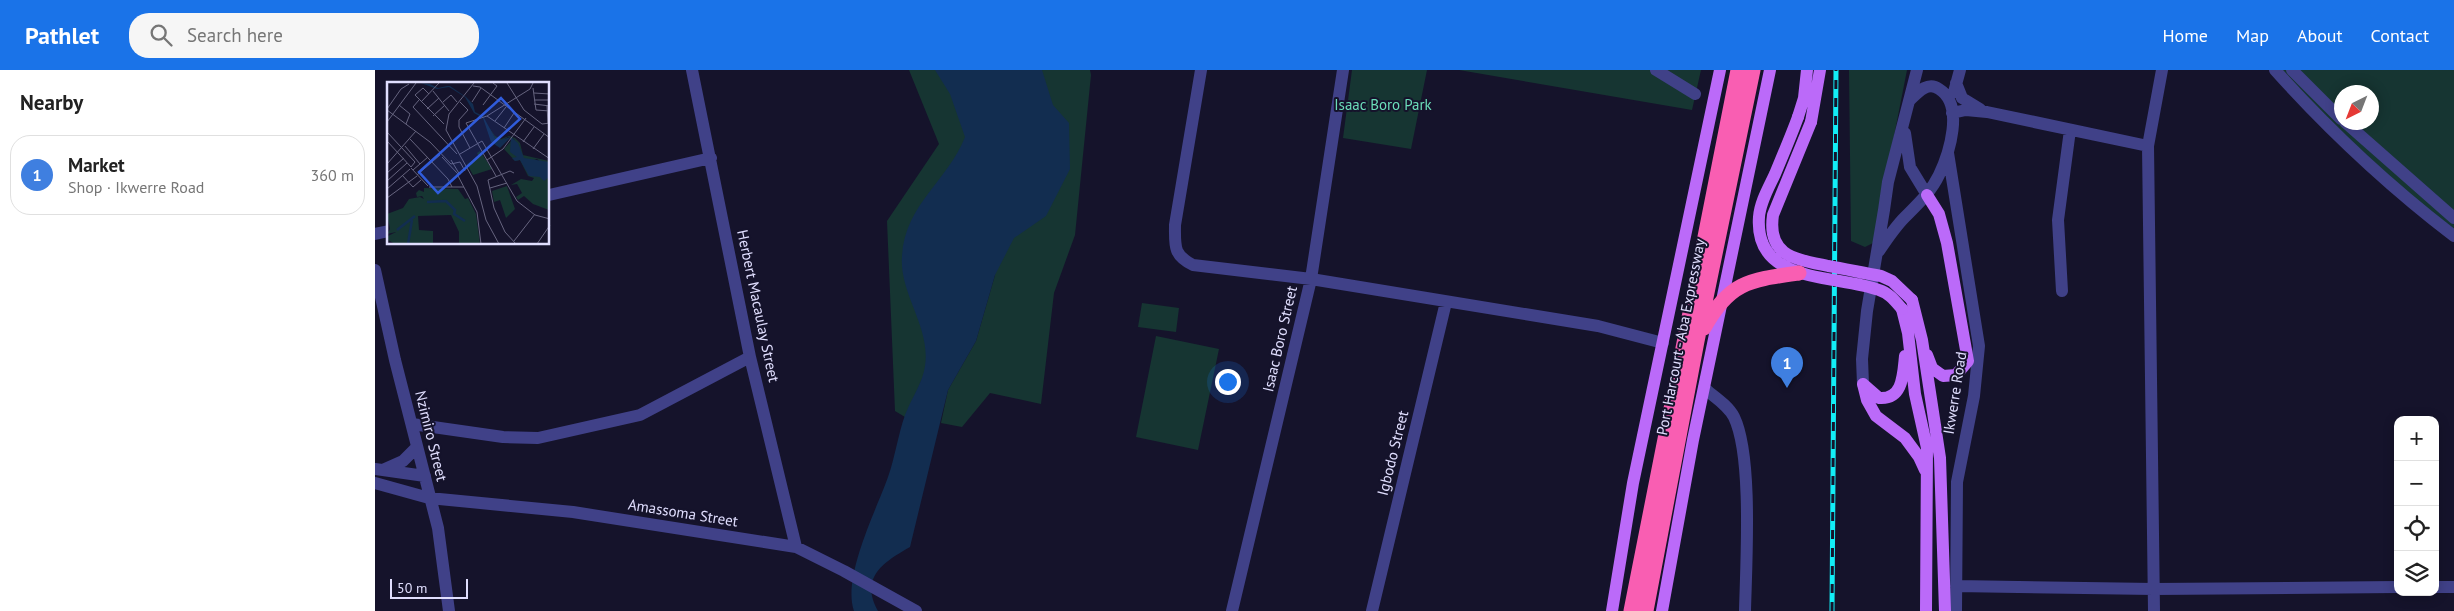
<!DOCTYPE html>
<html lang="en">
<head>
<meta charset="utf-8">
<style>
  body { margin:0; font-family:"PT Sans",sans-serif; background:#f6f6f6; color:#222 }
  .controls { position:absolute; right:15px; bottom:15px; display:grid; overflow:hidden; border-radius:10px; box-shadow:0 2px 12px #0003 }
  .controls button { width:45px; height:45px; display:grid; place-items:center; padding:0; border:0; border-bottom:1px solid #e0e0e0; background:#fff; color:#222; font:25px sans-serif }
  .compass { position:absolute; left:1959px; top:15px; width:45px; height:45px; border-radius:50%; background:#fff; box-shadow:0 2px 12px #0003; rotate:222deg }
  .scale { position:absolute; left:15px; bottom:12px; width:78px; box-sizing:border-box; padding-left:5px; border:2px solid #e0defe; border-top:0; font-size:14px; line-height:18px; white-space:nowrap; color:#e0defe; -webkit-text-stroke:4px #15132b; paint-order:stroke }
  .you { position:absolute; left:852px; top:311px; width:18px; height:18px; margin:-12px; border:4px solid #fff; border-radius:50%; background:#1a73e8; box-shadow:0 0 0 8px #1a73e833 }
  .badge { display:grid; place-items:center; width:32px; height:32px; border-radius:50%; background:#1a73e8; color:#fff; font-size:16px; font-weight:700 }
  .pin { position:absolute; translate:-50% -41px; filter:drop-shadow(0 1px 2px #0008) }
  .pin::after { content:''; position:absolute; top:26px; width:18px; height:15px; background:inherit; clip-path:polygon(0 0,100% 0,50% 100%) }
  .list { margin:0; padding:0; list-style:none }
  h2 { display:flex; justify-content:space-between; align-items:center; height:65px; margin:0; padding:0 20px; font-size:21px }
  h2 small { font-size:16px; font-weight:400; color:#767676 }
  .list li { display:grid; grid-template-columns:32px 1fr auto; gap:15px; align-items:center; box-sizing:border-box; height:80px; margin:0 10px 10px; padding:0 10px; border:1px solid #e0e0e0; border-radius:20px }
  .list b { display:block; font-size:19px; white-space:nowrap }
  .list p { margin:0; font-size:16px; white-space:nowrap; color:#767676 }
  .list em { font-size:16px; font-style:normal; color:#767676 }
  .icon { flex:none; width:28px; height:28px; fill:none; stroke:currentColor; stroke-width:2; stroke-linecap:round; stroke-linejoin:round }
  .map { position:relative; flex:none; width:2079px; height:541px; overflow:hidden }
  header { display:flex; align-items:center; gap:30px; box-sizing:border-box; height:70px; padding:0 25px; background:#1a73e8; color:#fff }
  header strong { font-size:24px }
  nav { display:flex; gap:28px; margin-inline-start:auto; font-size:18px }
  .search { width:350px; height:45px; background:#f6f6f6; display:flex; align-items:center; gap:12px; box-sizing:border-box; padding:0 18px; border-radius:20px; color:#767676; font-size:19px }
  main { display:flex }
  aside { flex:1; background:#fff }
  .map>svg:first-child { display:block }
  .green { fill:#163532; fill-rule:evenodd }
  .water { fill:#122d50 }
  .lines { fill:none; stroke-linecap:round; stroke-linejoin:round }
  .minor { stroke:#404188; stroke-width:12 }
  .major { stroke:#bb6af9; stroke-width:12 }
  .rail-casing { stroke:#12edf6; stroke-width:5 }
  .rail { stroke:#15132b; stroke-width:3; stroke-dasharray:9; stroke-linecap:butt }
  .major-bridge { stroke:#bb6af9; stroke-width:12 }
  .highway-bridge { stroke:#f95eb2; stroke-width:15 }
  .labels { text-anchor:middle; stroke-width:4; stroke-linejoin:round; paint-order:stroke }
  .park-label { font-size:15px; fill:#6bddb9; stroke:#15132b }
  .street-label { font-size:15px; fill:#e0defe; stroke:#15132b }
  .inset-river { fill:none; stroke:#122d50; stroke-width:2.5 }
  .inset-road { fill:none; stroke:#66647f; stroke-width:1 }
  .view { fill:#305cdc; fill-opacity:0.15; stroke:#305cdc; stroke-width:2.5 }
  .inset-edge { fill:none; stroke:#e0defe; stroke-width:2.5 }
</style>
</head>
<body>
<header>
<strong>Pathlet</strong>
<div class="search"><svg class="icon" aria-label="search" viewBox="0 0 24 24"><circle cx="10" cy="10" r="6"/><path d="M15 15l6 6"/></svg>Search here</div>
<nav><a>Home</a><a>Map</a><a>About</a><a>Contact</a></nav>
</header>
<main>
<aside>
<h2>Nearby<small></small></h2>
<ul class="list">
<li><span class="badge" style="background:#3f7fe0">1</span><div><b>Market</b><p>Shop · Ikwerre Road</p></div><em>360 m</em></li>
</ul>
</aside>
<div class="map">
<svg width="2079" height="541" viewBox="0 0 2079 541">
  <rect width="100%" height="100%" fill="#15132b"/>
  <!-- green -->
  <path class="green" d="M 534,0 L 623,0 L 572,254 L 530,347 L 520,341 L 512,151 L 564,74 Z
    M 646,0 L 715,0 L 716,5 L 700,165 L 679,223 L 666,334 L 615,323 L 587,357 L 566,353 L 573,320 L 601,271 L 620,205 Z
    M 977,0 L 1052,0 L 1036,79 L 968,68 Z
    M 1084,0 L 1326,0 L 1317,40 Z
    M 1474,0 L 1532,0 L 1498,173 L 1490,177 L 1476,171 Z
    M 1899,0 L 2079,0 L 2079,165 ZM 1966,22 L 1996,22 L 1996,52 L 1966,52 Z
    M 767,233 L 804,238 L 801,262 L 763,257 Z
    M 781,266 L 844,279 L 823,380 L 761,367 Z"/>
  <!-- water -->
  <path class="water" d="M 560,0 L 667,0 L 678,35 L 694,53 L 695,99 L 671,146 L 639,168 L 620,205 L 601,271 L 573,320 L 535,477 C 509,492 484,507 503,541 L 479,541 C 467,507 501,441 513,407 C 520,387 523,365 530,345 C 536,329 548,312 550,296 C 556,257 524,224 527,186 C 530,134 573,111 590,67 L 575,24 Z"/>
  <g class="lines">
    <!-- minor -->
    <path class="minor" d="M 317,0 L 375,287 L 421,477
      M 826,0 L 800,155 C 800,176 798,185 818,195 L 936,209 L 1223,256 L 1288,273
      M 1281,0 L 1320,24
      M 1900,0 C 1954,60 2015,117 2079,166
      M 1917,0 L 1966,49
      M 1581,13 L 1587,28 L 1605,39
      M 1579,22 L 1585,0
      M 1577,43 L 1591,40 L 1612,42 L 1773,76
      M 1970,52 L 2079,148
      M 1530,63 L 1535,97 L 1552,125
      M 1573,83 L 1604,276 L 1599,326 L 1582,412 L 1581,541
      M 174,125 L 336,88
      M 0,164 L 14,161
      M 1504,181 C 1512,169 1520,157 1530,147 C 1543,134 1556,122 1564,105 C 1574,84 1590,35 1564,19 C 1553,11 1543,22 1535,30
      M 0,200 L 20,290 L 63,458 L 74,541
      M 1687,221 L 1683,150 L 1695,60
      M 1488,314 L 1487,289 L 1492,241 L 1509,140 L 1513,112 L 1542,0
      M 1329,318 C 1338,326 1353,335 1359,347 C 1378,386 1371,495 1370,541
      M 37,354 L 128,367 L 163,368 L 265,345 L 375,287
      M 0,399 L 50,406
      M 10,399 L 28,391 L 42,377
      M 0,413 L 54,428 L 198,442 L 421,477 L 469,501 L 541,541
      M 1581,516 L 1779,519 L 2023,517
      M 2060,517 L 2079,517
      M 857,541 L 936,209 L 968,0
      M 997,541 L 1071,232
      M 1779,541 L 1773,76 L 1787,0"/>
    <!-- major -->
    <path class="major" d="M 1423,47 L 1429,28 L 1432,0
      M 1436,52 L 1445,0
      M 1537,230 L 1547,270 L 1565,388 L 1570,541
      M 1527,239 L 1533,263 L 1540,324 L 1552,378 L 1551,541
      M 1552,285 L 1557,298 L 1568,306 L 1581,305 L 1593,291 L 1572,173 L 1564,144 L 1552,125
      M 1488,314 L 1492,330 L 1501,346 L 1530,368 L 1544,387 L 1550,400
      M 1488,314 L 1504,328 C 1528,330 1528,305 1530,286
      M 1237,541 L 1258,413 L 1345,0
      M 1287,541 L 1318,370 L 1395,0"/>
    <!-- rail casing -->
    <g class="rail-casing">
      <path id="rail" d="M 1457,541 L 1461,0"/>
    </g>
    <!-- rail -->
    <use href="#rail" class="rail"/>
    <!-- major-bridge -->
    <path class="major-bridge" d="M 1423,47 C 1416,66 1408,85 1400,104 C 1394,117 1385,132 1384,147 C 1379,215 1461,204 1504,220 C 1514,223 1520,231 1527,239
      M 1436,52 L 1398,145 C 1392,186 1420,189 1453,196 C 1471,199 1488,203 1506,206 L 1517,211 L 1537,230"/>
    <!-- highway-bridge -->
    <path class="highway-bridge" d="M 1329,258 C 1354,212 1374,210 1424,203
      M 1256,541 L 1363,0
      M 1271,541 L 1322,271 L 1378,0"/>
  </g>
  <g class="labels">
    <!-- park labels -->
    <g class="park-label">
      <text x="1008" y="40">Isaac Boro Park</text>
    </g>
    <!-- street labels -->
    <g class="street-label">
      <text transform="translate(383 236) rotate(78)" y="5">Herbert Macaulay Street</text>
      <text transform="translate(1306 267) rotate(-79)" y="5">Port Harcourt - Aba Expressway</text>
      <text transform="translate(905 269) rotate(-77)" y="5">Isaac Boro Street</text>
      <text transform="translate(1580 323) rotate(-81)" y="5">Ikwerre Road</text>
      <text transform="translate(56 366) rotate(76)" y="5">Nzimiro Street</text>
      <text transform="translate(1018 383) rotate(-76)" y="5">Igbodo Street</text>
      <text transform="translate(308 443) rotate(9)" y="5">Amassoma Street</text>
    </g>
  </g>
  <!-- overview -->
  <g transform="translate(12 12)">
    <rect width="162" height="162" fill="#15132b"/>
    <path d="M 100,43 L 108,54 L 114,57 L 122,54 L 128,56 L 133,61 L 136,73 L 162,79 L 162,87 L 150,77 L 141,80 L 135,75 L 127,57 L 121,55 L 111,61 ZM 126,57 L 135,79 L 150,80 L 162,92 L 162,128 L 146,122 L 137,114 L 131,118 L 129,115 L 135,111 L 130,102 L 124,103 L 134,97 L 145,99 L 147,96 L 141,94 L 133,78 L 128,79 L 117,67 ZM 93,69 L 105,87 L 86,93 L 80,82 L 92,75 L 90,71 ZM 120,104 L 128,127 L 119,136 L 113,118 L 107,120 L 105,109 ZM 37,106 L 71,107 L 78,117 L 81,116 L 89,132 L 93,162 L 72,162 L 72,150 L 64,133 L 31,134 L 32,148 L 46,149 L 46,162 L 8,162 L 1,158 L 1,154 L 9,150 L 0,152 L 3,147 L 0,132 L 16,126 L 22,117 L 33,115 L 37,117 L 35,114 L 30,115 L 29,111 L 32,108 L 37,110 Z" fill="#163532"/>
    <path d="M 34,1 L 43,2 L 51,6 L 60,4 L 63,4 L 79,15 L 86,22 L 88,30 L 96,34 L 108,56 L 113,58 L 124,55 L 131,61 L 137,76 L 162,80 L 162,95 L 157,99 L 153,95 L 142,94 L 133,78 L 128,79 L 125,76 L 130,75 L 123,70 L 124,55 L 113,66 L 104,60 L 96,36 L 87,31 L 78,15 L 62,5 L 50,7 Z" fill="#122d50"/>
    <path class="inset-river" d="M 40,120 L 59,119 L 68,128 L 67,132 L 78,139M 10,148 L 28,134M 21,162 L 25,138"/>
    <path class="inset-road" d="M 87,1 L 62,32 L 59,48 L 90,104 L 99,138 L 112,162M 120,1 L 137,28 L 155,42 L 163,41M 86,4 L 93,5 L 163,56M 146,6 L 149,28 L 163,29M 46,9 L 62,29M 147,11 L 163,12M 42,12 L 36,6 L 28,13 L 57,42M 32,18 L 26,25 L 70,72M 147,18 L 163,18M 34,20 L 52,1M 56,20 L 64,13 L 70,20M 73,20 L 81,28 L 72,38 L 72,45 L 83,66M 85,20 L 94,6M 147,22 L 163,24M 12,23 L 23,32 L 19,42M 96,23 L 110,4 L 106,1M 160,24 L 161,42M 0,27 L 14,7 L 22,2M 40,27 L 52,16M 0,28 L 43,60 L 64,82 L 73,80 L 78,89M 46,34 L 58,23M 100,34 L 163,77M 108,39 L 119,25M 0,40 L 29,1M 79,41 L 100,34 L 143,7 L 146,1M 79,41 L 109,94M 117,46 L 127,31M 0,50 L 28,80 L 24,85M 23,57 L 61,97 L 65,105M 0,59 L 24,85M 136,60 L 147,45M 18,64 L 33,82M 146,67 L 157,52M 73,72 L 95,59 L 130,119 L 148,133 L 163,137M 55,75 L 71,92M 64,78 L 73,93M 100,78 L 116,67 L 139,36M 0,82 L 29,49M 24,86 L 41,104M 26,88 L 41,75M 0,91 L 17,76M 127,91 L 123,89 L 101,98 L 107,126 L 118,150 L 129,162M 70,92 L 90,130 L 94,162M 15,93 L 26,105 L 34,98M 30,93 L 53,73M 0,99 L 20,81M 42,105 L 77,105M 103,106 L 120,101M 0,107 L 23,87M 0,116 L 30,94M 127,159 L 148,132M 150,162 L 163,143"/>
    <path class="view" d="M 114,16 L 133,37 L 51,111 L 32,90 Z"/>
    <rect width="162" height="162" class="inset-edge"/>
  </g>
</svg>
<div class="controls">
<button>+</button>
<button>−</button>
<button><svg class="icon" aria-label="locate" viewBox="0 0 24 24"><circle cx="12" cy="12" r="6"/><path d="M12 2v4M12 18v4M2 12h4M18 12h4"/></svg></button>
<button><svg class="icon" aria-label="layers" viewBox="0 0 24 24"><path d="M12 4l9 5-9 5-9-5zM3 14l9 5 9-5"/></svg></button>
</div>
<svg class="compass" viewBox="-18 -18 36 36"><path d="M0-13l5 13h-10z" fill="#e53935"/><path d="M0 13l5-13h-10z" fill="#767676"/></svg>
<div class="scale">50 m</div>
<div class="you"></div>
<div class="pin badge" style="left:1412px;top:318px;background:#3f7fe0">1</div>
</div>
</main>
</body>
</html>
